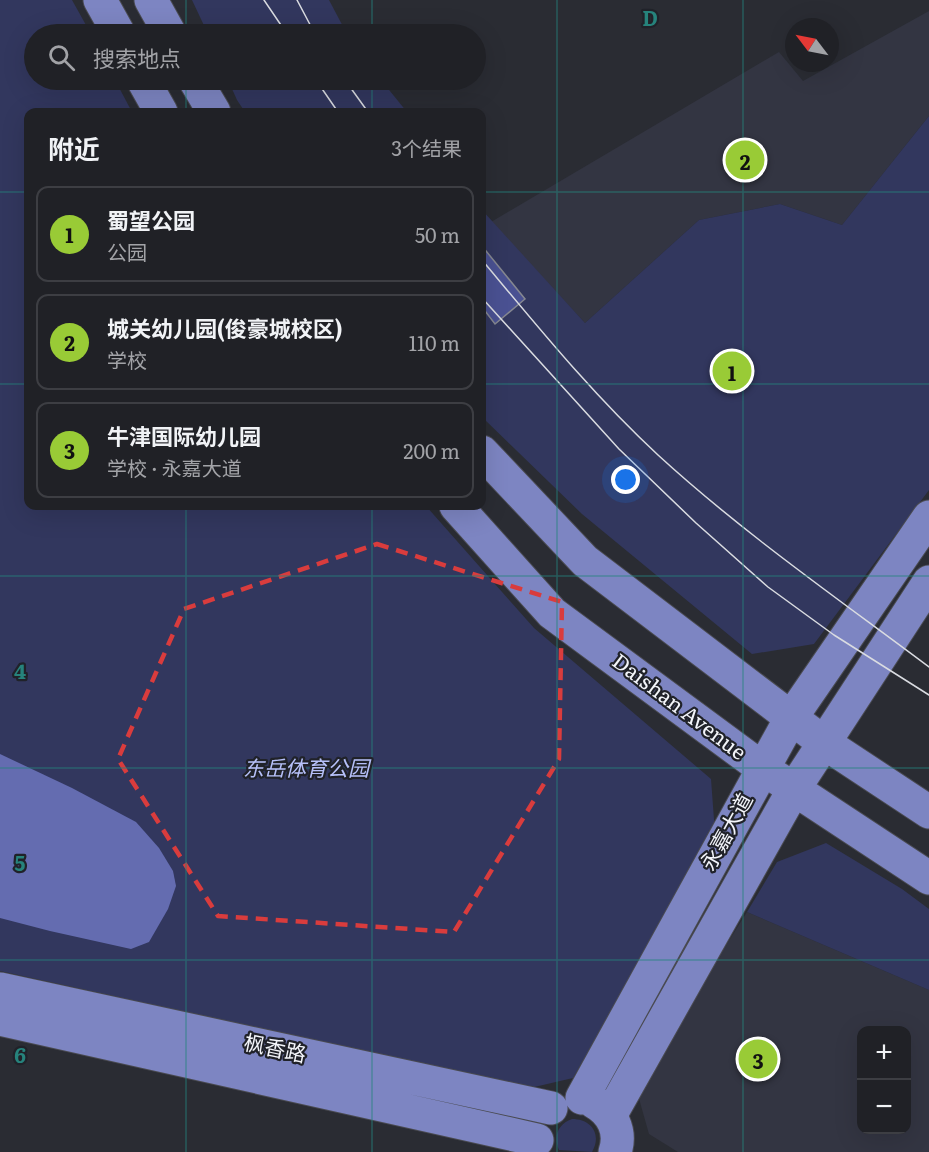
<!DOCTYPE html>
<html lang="zh">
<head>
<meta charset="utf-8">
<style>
  body { margin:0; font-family:Literata,"Noto Sans SC",serif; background:#2d2e32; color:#f1f3f6 }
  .controls { position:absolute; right:18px; bottom:18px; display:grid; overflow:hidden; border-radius:12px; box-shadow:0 6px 24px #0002 }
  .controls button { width:54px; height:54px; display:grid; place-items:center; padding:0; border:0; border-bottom:2px solid #3d3e43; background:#202126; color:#f1f3f6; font:30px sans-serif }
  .compass { position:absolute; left:785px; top:18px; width:54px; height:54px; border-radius:50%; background:#202126; box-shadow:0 6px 24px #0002; rotate:302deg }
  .you { position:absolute; left:626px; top:480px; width:21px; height:21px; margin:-15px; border:4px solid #fff; border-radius:50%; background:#1a73e8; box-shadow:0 0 0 9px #1a73e833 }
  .badge { display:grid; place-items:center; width:39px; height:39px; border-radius:50%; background:#99cb36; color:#111; font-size:20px; font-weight:700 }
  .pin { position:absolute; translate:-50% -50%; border:3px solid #fff; box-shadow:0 2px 6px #0006 }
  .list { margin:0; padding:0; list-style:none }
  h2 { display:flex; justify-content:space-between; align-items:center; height:78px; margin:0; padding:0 24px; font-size:26px }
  h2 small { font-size:20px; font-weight:400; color:#a2a3a7 }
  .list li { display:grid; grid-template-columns:39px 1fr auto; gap:18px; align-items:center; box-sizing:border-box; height:96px; margin:0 12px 12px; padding:0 12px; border:2px solid #3d3e43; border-radius:12px }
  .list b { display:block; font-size:22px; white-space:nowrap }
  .list p { margin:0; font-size:20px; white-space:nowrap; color:#a2a3a7 }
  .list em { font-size:20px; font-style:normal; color:#a2a3a7 }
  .icon { flex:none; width:33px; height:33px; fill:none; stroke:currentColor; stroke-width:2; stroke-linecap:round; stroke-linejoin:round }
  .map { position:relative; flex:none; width:929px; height:1152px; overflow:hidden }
  .search { position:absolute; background:#202126; box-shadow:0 6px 24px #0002; left:24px; top:24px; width:462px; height:66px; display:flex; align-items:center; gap:15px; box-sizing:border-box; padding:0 21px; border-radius:33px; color:#a2a3a7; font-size:22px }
  .panel { position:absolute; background:#202126; box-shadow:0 6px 24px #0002; left:24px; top:108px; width:462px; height:402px; border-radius:12px }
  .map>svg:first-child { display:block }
  .built { fill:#333542; fill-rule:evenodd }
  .green { fill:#32375e }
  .water { fill:#646cb0 }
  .building { fill:#4a5192; stroke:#858790; stroke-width:1.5 }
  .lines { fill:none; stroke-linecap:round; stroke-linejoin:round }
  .major-casing { stroke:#494a51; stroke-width:35 }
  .major { stroke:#7d85c2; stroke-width:33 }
  .tram { stroke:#dadce1; stroke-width:1.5 }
  .marked { fill:none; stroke:#d93c3d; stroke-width:4.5; stroke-dasharray:12 8; stroke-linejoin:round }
  .grid { fill:none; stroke:#26837c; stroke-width:1.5; stroke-opacity:0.55 }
  .labels { text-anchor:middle; stroke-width:4.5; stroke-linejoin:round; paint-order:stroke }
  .street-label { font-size:21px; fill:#f3f5fa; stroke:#202229 }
  .park-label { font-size:21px; font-style:italic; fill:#b6c0f9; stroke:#202229 }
  .grid-label { font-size:20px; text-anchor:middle; font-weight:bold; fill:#26837c; stroke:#202229; stroke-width:4.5; stroke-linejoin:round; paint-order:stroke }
</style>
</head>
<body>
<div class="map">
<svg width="929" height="1152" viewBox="0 0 929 1152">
  <rect width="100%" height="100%" fill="#2a2c33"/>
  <!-- built -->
  <path class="built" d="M 929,11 L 929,116 L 842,225 L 780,204 L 699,220 L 585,323 L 491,222 L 779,52 L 803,81 Z
    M 747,912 L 929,990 L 929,1152 L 678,1152 L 649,1134 L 636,1088 ZM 862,1030 L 906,1030 L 906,1130 L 862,1130 Z"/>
  <!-- green -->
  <path class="green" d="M 0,0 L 72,0 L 91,34 L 34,34 L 34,80 L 115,80 L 132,112 L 28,112 L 28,506 L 426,506 L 534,628 L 711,779 L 715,833 L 573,1078 L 530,1088 L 0,971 Z
    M 192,0 L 329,0 L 347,34 L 208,34 Z
    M 228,80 L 381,80 L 407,112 L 245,112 L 237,100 Z
    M 929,116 L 929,490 L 814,644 L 752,654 L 582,514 L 482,417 L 482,210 L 585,323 L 699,220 L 780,204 L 842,225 Z
    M 826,843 L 902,889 L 929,909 L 929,990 L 747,912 L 777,862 Z
    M 572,1119 C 592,1119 602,1135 592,1152 L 559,1150 C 553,1136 558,1124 572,1119 Z"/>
  <!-- water -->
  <path class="water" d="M 0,754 L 72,788 L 136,822 L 159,848 L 173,871 L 176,886 L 168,909 L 149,942 L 131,949 L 50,931 L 0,918 Z"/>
  <!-- building -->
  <path class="building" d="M 482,246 L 525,299 L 495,324 L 482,307 Z"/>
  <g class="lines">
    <!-- major casing -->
    <g class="major-casing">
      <path id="major" d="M 100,0 L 119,34
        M 151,0 L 170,34
        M 143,80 L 161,112
        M 195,80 L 214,112
        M 482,452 L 585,561 L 823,742 L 929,812
        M 456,506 L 552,613 L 762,768 L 929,878
        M 0,989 L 551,1108
        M 0,1019 L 537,1140
        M 582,1098 L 791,718 L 929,517
        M 594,1102 C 612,1112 622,1131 615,1152
        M 610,1116 L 794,789 L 929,582"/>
    </g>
    <!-- major -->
    <use href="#major" class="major"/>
    <!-- tram -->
    <path class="tram" d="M 264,0 L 287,34
      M 297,0 L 315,34
      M 316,80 L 338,112
      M 345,80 L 368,112
      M 482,260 C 538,327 593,395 658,455 C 742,532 837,598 929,667
      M 482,298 L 619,449 L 696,523 L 768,587 L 834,635 L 929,695"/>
  </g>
  <!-- marked area -->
  <path class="marked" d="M 377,544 L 562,602 L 559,759 L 454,932 L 218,916 L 118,759 L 184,609 Z"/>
  <!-- grid -->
  <path class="grid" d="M 186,0 L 186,34M 372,0 L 372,34M 557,0 L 557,1152M 743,0 L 743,1152M 186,80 L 186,112M 372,80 L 372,112M 0,192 L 28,192M 482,192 L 929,192M 0,384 L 28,384M 482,384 L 929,384M 186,506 L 186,1152M 372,506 L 372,1152M 0,576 L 929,576M 0,768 L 929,768M 0,960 L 929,960"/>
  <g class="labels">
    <!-- street labels -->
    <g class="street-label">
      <text transform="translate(679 707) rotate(37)" y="7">Daishan Avenue</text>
      <text transform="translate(727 832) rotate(-61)" y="7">永嘉大道</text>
      <text transform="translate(275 1049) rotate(12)" y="7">枫香路</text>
    </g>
    <!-- park labels -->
    <g class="park-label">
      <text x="306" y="776">东岳体育公园</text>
    </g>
  </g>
  <g class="grid-label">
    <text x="650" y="26">D</text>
    <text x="20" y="679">4</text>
    <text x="20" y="871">5</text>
    <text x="20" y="1063">6</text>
  </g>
</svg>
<div class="controls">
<button>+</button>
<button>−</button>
</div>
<svg class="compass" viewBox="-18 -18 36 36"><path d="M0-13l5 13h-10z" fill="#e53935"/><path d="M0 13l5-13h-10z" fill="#a2a3a7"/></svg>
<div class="you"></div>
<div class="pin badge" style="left:732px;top:371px">1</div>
<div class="pin badge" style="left:745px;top:160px">2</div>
<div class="pin badge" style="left:758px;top:1059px">3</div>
<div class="search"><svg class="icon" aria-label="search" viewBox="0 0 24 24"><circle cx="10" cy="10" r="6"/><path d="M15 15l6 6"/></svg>搜索地点</div>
<section class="panel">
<h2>附近<small>3个结果</small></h2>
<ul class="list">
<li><span class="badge">1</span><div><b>蜀望公园</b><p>公园</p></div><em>50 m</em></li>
<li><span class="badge">2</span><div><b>城关幼儿园(俊豪城校区)</b><p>学校</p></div><em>110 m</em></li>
<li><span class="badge">3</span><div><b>牛津国际幼儿园</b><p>学校 · 永嘉大道</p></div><em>200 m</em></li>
</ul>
</section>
</div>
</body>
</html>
